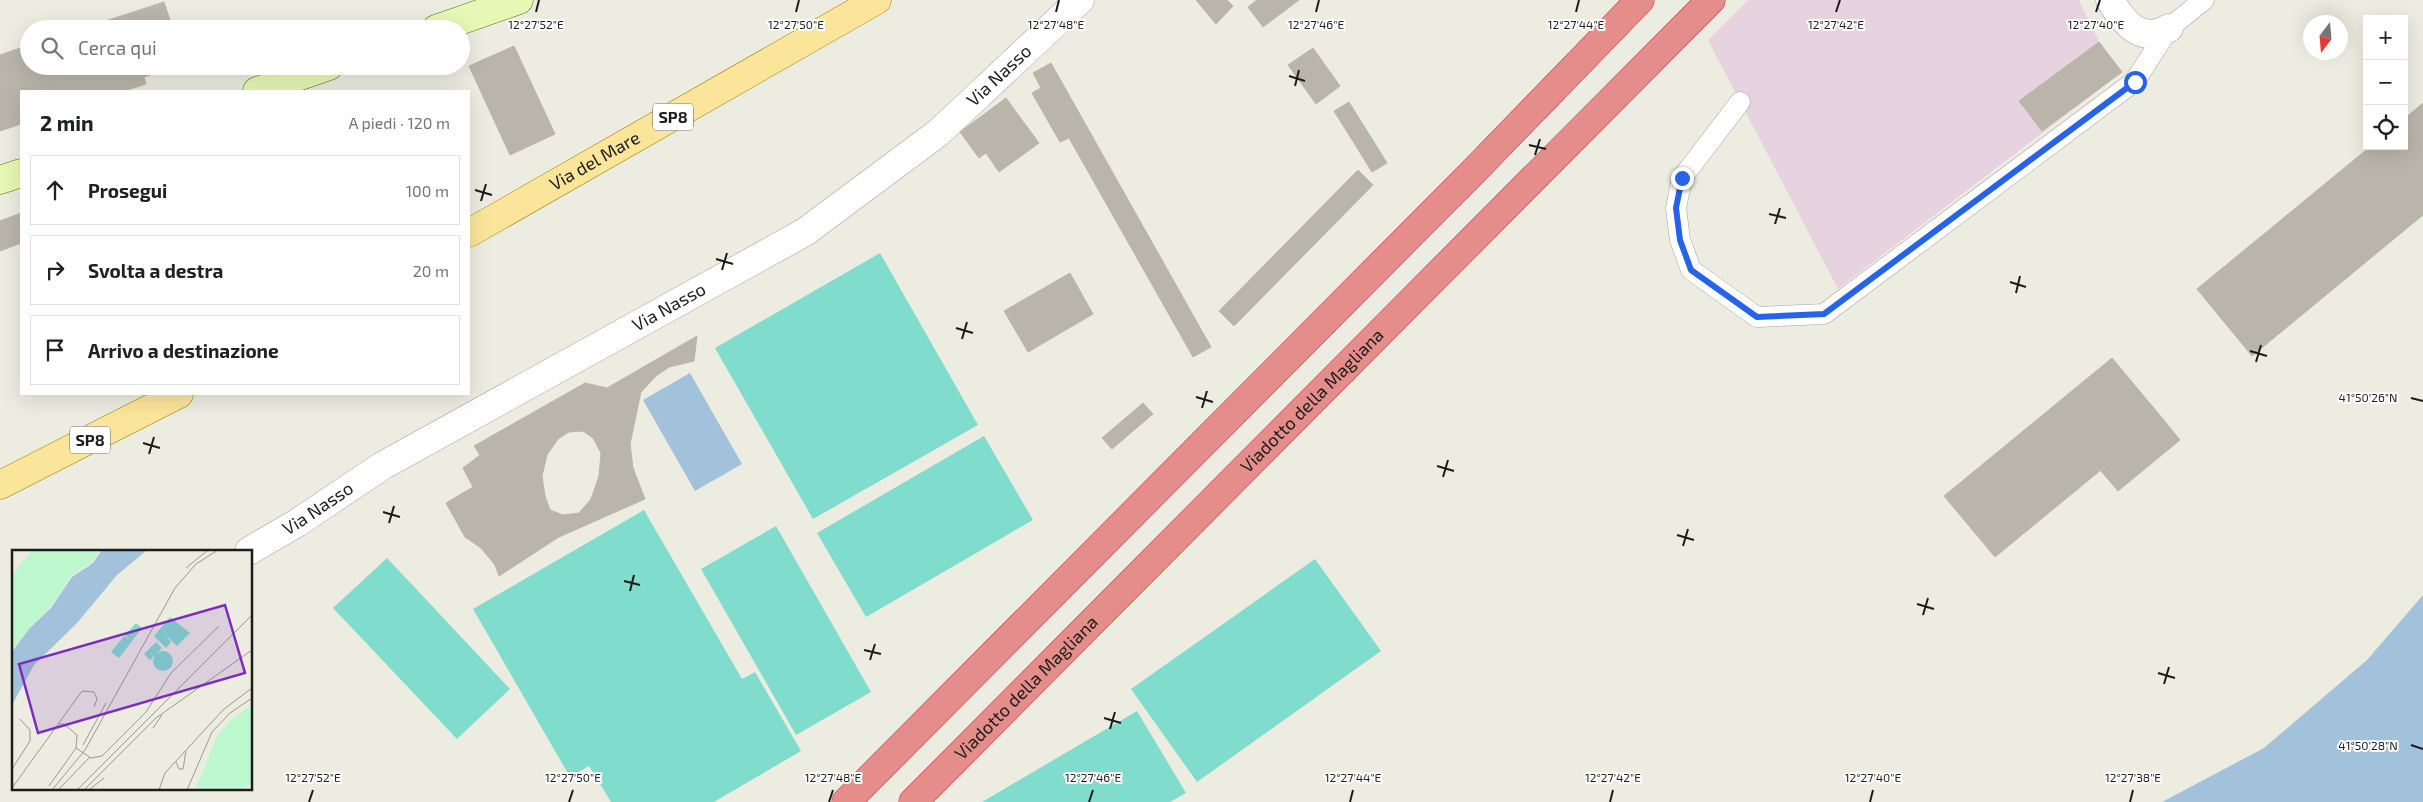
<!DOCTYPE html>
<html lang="it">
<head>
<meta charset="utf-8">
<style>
  body { margin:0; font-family:"Exo 2",sans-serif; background:#f2f2f2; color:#202124 }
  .controls { position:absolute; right:15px; top:15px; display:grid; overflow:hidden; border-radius:0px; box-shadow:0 5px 20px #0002 }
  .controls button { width:45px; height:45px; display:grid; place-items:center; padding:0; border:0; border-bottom:1px solid #e0e0e0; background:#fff; color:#202124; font:25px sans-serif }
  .compass { position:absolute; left:2303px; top:15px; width:45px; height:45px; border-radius:50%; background:#fff; box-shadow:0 5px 20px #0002; rotate:196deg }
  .stop { position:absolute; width:15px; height:15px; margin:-11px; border:4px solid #2563eb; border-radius:50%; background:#fff }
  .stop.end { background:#2563eb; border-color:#fff; box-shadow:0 1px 5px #0008 }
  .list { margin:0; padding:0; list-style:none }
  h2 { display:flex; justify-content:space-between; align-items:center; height:65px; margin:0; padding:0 20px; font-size:21px }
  h2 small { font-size:16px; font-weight:400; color:#757577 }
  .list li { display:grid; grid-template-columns:32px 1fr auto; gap:15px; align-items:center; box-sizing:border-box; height:70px; margin:0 10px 10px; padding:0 10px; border:1px solid #e0e0e0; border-radius:0px }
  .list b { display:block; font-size:19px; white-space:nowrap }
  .list em { font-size:16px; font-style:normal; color:#757577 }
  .icon { flex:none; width:28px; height:28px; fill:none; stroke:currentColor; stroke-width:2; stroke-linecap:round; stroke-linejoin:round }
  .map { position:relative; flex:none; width:2423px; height:802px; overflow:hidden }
  .search { position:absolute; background:#fff; box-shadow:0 5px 20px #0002; left:20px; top:20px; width:450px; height:55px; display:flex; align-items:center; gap:12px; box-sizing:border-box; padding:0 18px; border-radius:28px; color:#757577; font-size:19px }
  .panel { position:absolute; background:#fff; box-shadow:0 5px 20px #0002; left:20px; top:90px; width:450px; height:305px; border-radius:0px }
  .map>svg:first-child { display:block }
  .industrial { fill:#e6d3df }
  .pitch { fill:#80dccc }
  .water { fill:#a2c1da }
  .building { fill:#bab5ab; stroke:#beb5a4; fill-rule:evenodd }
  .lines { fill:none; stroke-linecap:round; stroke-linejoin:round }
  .lane-casing { stroke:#a3a3a3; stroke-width:21 }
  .street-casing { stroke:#a3a3a3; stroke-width:29 }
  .secondary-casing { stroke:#4d6f07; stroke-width:29 }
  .primary-casing { stroke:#918103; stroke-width:29 }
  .highway-casing { stroke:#d3273c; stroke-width:29 }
  .lane { stroke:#fff; stroke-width:20 }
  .street { stroke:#fff; stroke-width:28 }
  .secondary { stroke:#e6f8b5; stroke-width:28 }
  .primary { stroke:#fae59a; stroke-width:28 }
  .highway { stroke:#e48d8a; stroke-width:28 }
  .route { stroke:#2563eb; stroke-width:6 }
  .ticks { fill:none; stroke:#1c1c1c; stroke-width:2 }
  .labels { text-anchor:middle; stroke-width:4; stroke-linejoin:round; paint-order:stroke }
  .shield { fill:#fff; stroke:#606060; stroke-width:1 }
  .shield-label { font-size:16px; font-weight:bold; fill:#1c1c1c }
  .street-label { font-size:18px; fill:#1c1c1c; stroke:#fff }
  .inset-road { fill:none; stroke:#999992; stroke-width:1 }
  .view { fill:#7b2cbf; fill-opacity:0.15; stroke:#7b2cbf; stroke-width:2.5 }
  .inset-edge { fill:none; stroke:#1c1c1c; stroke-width:2.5 }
  .ticks-label { font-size:12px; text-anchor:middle; fill:#1c1c1c; stroke:#fff; stroke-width:4; stroke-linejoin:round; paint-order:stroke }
</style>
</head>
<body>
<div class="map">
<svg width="2423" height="802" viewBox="0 0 2423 802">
  <rect width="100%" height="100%" fill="#edece1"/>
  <!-- industrial -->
  <path class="industrial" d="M 1748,0 L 2079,0 L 2099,42 L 2122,72 L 1838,289 L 1708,40 Z"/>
  <!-- pitch -->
  <path class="pitch" d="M 880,253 L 978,425 L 813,519 L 715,348 Z
    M 984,436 L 1033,520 L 866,617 L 817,533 Z
    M 644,510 L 742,679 L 755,672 L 801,751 L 714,802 L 611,802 L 589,766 L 570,777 L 473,609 Z
    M 776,526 L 871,692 L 796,735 L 701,569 Z
    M 387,558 L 510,689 L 457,739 L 333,608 Z
    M 1315,559 L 1381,651 L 1197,782 L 1131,689 Z
    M 1137,711 L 1186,793 L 1170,802 L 982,802 Z"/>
  <!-- water -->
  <path class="water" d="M 690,373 L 742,464 L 695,491 L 643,400 Z
    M 2423,595 L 2423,802 L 2162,802 L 2264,748 L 2367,660 Z"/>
  <!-- building -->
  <path class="building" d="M 1196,0 L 1227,0 L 1233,6 L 1216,24 Z
    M 1257,0 L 1299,0 L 1263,27 L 1248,7 Z
    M 164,2 L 173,29 L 81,29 Z
    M 2099,42 L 2122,72 L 2042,131 L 2019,101 Z
    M 29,45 L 29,66 L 178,66 L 144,77 L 146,84 L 124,91 L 21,91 L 21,124 L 0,131 L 0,55 Z
    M 514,46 L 555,134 L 510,155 L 469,66 Z
    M 1313,48 L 1340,86 L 1316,104 L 1288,65 Z
    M 1051,63 L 1211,347 L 1193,357 L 1069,138 L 1060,142 L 1032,93 L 1041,88 L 1033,73 Z
    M 1006,98 L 1025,124 L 979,158 L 960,132 Z
    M 1349,102 L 1387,163 L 1372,172 L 1334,111 Z
    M 2423,103 L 2423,215 L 2252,356 L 2197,289 L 2371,146 L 2404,146 L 2404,119 Z
    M 1025,124 L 1039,143 L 999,172 L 986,153 Z
    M 1358,170 L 1373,185 L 1234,326 L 1219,311 Z
    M 21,213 L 21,243 L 0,251 L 0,221 Z
    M 1070,273 L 1093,314 L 1028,352 L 1004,311 Z
    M 697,336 L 694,361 L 669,367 L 656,376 L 641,392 L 630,444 L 633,468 L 645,499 L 559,537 L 499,576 L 495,565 L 481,548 L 465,537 L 446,503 L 473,487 L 463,468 L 480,455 L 474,446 L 585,383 L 607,388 ZM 583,431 L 593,438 L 601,453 L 599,476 L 591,499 L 579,513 L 563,515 L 550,510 L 545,496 L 542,476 L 547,455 L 558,439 L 569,432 Z
    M 2112,358 L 2163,419 L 1995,557 L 1944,496 Z
    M 1143,403 L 1153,414 L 1112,449 L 1102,438 Z
    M 2163,419 L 2180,440 L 2118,491 L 2101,471 Z"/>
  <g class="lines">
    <!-- lane casing -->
    <g class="lane-casing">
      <path id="lane" d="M 1740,102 L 1682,178 L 1676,208 L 1680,240 L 1691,270 L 1757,317 L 1824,314 L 2135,81 L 2169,28 L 2204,0"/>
    </g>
    <!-- street casing -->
    <g class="street-casing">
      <g id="street">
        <path d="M 2110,0 C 2123,22 2141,45 2169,28"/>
        <path id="s1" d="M 249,551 L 297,523 L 382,466 L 805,232 L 938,133 L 1080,0"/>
      </g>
    </g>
    <!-- secondary casing -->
    <g class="secondary-casing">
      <path id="secondary" d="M 436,29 L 519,0
        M 257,91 L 329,66
        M 0,180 L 21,173"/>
    </g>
    <!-- primary casing -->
    <g class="primary-casing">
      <g id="primary">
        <path id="s2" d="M 469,233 L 877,0"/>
        <path d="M 0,485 L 179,394"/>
      </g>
    </g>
    <!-- highway casing -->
    <g class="highway-casing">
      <g id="highway">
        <path d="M 846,802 L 1471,174 L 1640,0"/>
        <path id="s3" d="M 913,802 L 1711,0"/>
      </g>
    </g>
    <!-- lane -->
    <use href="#lane" class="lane"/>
    <!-- street -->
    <use href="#street" class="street"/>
    <!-- secondary -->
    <use href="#secondary" class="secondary"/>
    <!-- primary -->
    <use href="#primary" class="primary"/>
    <!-- highway -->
    <use href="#highway" class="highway"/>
  </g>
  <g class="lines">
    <!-- route -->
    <path class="route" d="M 1682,178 L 1676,208 L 1680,240 L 1691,270 L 1757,317 L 1824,314 L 2135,82"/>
  </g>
  <!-- ticks -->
  <path class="ticks" d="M 536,12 L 539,0M 796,12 L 799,0M 1056,12 L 1059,0M 1316,12 L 1319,0M 1576,12 L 1579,0M 1836,12 L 1840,0M 2096,12 L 2100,0M 1289,76 L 1305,81M 1295,86 L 1299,70M 1529,145 L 1546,149M 1535,155 L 1540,139M 475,190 L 492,195M 481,201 L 486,184M 1769,214 L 1786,218M 1775,224 L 1780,208M 716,259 L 733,264M 722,270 L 727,253M 2010,282 L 2026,287M 2016,293 L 2020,276M 956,328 L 973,333M 962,339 L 967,322M 2250,351 L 2267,356M 2256,362 L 2261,345M 1196,397 L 1213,402M 2411,398 L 2423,401M 1202,408 L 1207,391M 143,443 L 160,448M 149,454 L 154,437M 1437,466 L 1454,471M 1443,477 L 1448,460M 383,512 L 400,517M 389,523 L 394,506M 1677,535 L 1694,540M 1683,546 L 1688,529M 624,581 L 640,585M 630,591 L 634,575M 1917,604 L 1934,609M 1923,615 L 1928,598M 864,650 L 881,654M 870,660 L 875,644M 2158,673 L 2175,678M 2164,684 L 2169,667M 1104,718 L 1121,723M 1110,729 L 1115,712M 2411,745 L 2423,749M 309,802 L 313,790M 569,802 L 573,790M 829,802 L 833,790M 1089,802 L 1093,790M 1350,802 L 1353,790M 1610,802 L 1613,790M 1870,802 L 1873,790M 2130,802 L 2133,790"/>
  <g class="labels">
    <!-- shield labels -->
    <g class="shield">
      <rect x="653" y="103.5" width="40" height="27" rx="4"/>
      <rect x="70" y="426.5" width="40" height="27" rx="4"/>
    </g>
    <g class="shield-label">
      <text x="673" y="123">SP8</text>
      <text x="90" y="446">SP8</text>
    </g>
    <!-- street labels -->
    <g class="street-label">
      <text dy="6" stroke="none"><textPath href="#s1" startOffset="891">Via Nasso</textPath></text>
      <text dy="6" stroke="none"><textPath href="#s2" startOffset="145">Via del Mare</textPath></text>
      <text dy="6" stroke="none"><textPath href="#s1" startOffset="486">Via Nasso</textPath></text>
      <text dy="6" stroke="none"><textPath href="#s3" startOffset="566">Viadotto della Magliana</textPath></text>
      <text dy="6" stroke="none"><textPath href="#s1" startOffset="81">Via Nasso</textPath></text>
      <text dy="6" stroke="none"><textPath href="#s3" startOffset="161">Viadotto della Magliana</textPath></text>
    </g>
  </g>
  <!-- overview -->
  <g transform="translate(12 550)">
    <rect width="240" height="240" fill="#edece1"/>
    <path d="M 20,0 L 89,0 L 80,12 L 58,27 L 46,47 L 0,102 L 0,25 ZM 240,154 L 240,234 L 227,240 L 183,240 L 205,186 L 219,170 Z" fill="#bef8cf"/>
    <path d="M 158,67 L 178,83 L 165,96 L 153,84 L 159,92 L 154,98 L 142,86 ZM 124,73 L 130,78 L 107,108 L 99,102 L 112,86 L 118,90 L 113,85 ZM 144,92 L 150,98 L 138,110 L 132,104 ZM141 111a10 10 0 1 1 20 0a10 10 0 1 1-20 0Z" fill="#80dccc"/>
    <path d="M 90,0 L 135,0 L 105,25 L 65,73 L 22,115 L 0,155 L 0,102 L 17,79 L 39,58 L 60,27 L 81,13 Z" fill="#a2c1da"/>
    <path class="inset-road" d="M 174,18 L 196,0M 47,174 L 52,174 L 65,185 L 64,198 L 79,208 L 90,206 L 134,162 L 159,123 L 207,76M 141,178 L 150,165M 71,195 L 94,153M 164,212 L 167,219 L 171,219 L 174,201M 0,219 L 18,191 L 18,180 L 8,169M 37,236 L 64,198M 0,238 L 70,141 L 82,142 L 85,149 L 82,157M 40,240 L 73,200 L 163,38 L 184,14 L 206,0M 46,240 L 78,207M 65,240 L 240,65M 72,240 L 144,168 L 240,100M 77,240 L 92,228M 147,240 L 153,223 L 212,159 L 240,138M 175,240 L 200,182 L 218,163 L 240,148"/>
    <path class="view" d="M 213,55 L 233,123 L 26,183 L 7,114 Z"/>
    <rect width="240" height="240" class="inset-edge"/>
  </g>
  <g class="ticks-label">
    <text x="536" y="29">12°27'52"E</text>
    <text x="796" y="29">12°27'50"E</text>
    <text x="1056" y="29">12°27'48"E</text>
    <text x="1316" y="29">12°27'46"E</text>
    <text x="1576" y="29">12°27'44"E</text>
    <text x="1836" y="29">12°27'42"E</text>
    <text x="2096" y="29">12°27'40"E</text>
    <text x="2368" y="402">41°50'26"N</text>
    <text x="2368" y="750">41°50'28"N</text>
    <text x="313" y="782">12°27'52"E</text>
    <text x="573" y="782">12°27'50"E</text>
    <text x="833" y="782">12°27'48"E</text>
    <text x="1093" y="782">12°27'46"E</text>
    <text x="1353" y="782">12°27'44"E</text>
    <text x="1613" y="782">12°27'42"E</text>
    <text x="1873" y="782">12°27'40"E</text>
    <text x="2133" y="782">12°27'38"E</text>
  </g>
</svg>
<div class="controls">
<button>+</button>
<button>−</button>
<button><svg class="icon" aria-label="locate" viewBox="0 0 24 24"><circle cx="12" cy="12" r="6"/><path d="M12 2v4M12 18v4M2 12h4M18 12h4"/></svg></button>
</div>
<svg class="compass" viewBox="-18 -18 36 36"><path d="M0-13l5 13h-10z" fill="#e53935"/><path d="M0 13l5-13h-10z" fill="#757577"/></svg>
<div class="stop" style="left:2135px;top:82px"></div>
<div class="stop end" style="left:1682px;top:178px"></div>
<div class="search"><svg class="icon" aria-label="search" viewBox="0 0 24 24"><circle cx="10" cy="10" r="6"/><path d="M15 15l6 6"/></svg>Cerca qui</div>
<section class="panel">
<h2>2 min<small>A piedi · 120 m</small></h2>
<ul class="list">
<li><svg class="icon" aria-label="ahead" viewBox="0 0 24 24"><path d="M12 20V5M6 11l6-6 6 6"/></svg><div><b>Prosegui</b></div><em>100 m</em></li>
<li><svg class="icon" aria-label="right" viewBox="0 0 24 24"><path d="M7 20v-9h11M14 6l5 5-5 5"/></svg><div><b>Svolta a destra</b></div><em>20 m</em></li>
<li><svg class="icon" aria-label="arrive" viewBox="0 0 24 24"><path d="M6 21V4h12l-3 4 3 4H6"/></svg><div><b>Arrivo a destinazione</b></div></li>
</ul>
</section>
</div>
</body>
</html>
